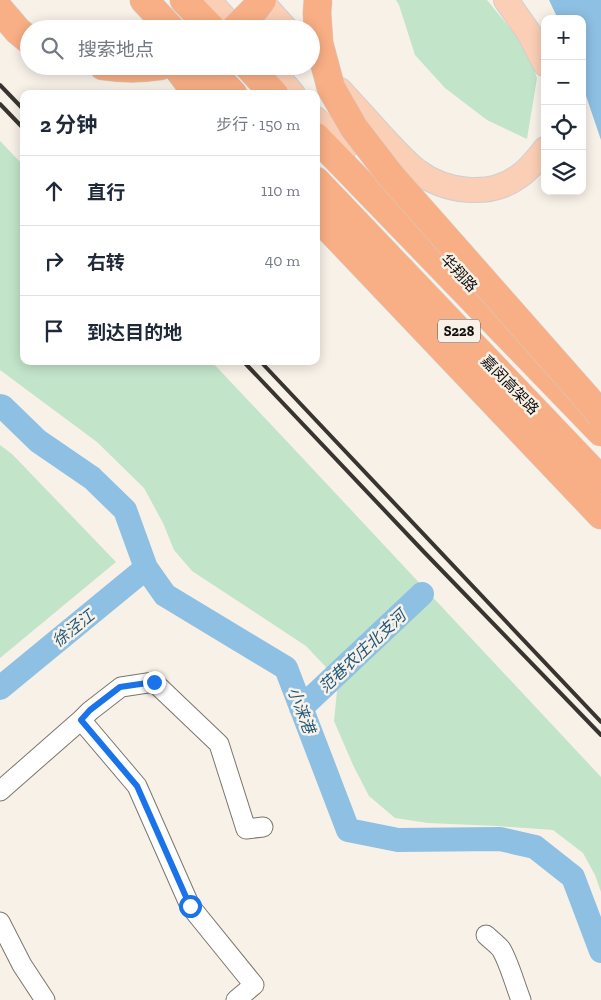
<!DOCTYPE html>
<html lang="zh">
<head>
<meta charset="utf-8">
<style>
  body { margin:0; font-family:"Zilla Slab","Noto Sans SC",serif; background:#f2f2f3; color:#1f2937 }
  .controls { position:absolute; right:15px; top:15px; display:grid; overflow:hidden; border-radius:10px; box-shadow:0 2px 12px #0003 }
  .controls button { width:45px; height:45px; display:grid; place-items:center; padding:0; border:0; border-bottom:1px solid #e0e1e3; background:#fff; color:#1f2937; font:25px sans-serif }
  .stop { position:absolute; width:15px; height:15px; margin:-11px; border:4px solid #1a73e8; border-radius:50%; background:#fff }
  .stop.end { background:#1a73e8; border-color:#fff; box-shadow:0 1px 5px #0008 }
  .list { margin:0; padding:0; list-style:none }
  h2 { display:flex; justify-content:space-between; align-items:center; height:65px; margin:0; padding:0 20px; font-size:21px }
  h2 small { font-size:16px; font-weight:400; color:#747a83 }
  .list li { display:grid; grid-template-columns:32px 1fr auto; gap:15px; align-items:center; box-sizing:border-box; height:70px; padding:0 20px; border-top:1px solid #e0e1e3 }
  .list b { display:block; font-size:19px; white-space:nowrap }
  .list em { font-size:16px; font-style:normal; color:#747a83 }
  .icon { flex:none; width:28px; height:28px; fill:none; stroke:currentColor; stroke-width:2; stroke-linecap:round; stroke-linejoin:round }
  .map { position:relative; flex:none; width:601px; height:1000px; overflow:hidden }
  .search { position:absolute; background:#fff; box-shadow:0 2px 12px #0003; left:20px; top:20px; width:300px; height:55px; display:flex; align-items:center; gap:12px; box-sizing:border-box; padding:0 18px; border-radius:28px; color:#747a83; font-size:19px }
  .panel { position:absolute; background:#fff; box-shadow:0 2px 12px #0003; left:20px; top:90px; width:300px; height:275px; border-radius:10px }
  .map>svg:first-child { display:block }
  .green { fill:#c2e4c9 }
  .water { fill:#8dc0e3 }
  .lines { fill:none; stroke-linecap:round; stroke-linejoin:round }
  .river { stroke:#8dc0e3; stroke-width:24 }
  .minor-casing { stroke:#7b756d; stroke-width:21 }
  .major-casing { stroke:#cfcfce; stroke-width:26 }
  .highway-casing { stroke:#cfcfce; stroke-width:29 }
  .minor { stroke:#fff; stroke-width:19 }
  .major { stroke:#fbcfb6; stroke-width:24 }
  .highway { stroke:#f9af85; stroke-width:28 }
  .rail { stroke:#383531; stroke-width:4 }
  .highway-bridge-casing { stroke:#cfcfce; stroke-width:29; stroke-linecap:butt }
  .highway-bridge { stroke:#f9af85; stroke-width:28 }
  .route { stroke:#1a73e8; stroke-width:6 }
  .labels { text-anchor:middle; stroke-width:5; stroke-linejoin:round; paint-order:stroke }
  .shield { fill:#f8f1e8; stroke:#56524d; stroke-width:1 }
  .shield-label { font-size:14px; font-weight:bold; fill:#100e0b }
  .street-label { font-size:15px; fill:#100e0b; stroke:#f8f1e8 }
  .water-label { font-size:16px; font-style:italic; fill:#1e577b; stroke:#f8f1e8 }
</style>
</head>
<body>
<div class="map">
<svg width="601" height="1000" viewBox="0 0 601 1000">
  <rect width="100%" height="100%" fill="#f8f1e8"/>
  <!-- green -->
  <path class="green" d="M 396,0 L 487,0 L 526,48 L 537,78 L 527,139 L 487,120 L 445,88 L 415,55 L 399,5 Z
    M 0,141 L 24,166 L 24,361 L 211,361 L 295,450 L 601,777 L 601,892 L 595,875 L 583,853 L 553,830 L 497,826 L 428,823 L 395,818 L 369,796 L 353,765 L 334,721 L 337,691 L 325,666 L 306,646 L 192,571 L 174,550 L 163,523 L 144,488 L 97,442 L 0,370 Z
    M 0,445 L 12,454 L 116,562 L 0,658 Z"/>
  <!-- water -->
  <path class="water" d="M 549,0 L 601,0 L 601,140 L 582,84 L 582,19 L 558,19 Z"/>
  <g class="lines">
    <!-- river -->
    <path class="river" d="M 0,406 L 3,407 L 38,441 L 92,478 L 125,510 L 146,568 L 165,595 L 286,668 L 348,830 L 398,840 L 500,839 L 535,847 L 573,877 L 601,951
      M 0,688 L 146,568
      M 301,708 L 422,594"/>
    <!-- minor casing -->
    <g class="minor-casing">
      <path id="minor" d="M 0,791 L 81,720
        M 0,922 L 22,965 L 45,1000
        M 486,935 C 491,940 497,944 501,949 C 509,962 515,985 521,1000
        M 236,1000 L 254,985 L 190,906 L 137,786 L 81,720 L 90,711 L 121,687 L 154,682 L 219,744 L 246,829 L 263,827"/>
    </g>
    <!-- major casing -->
    <g class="major-casing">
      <path id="major" d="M 208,0 L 235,29
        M 260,0 L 286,29
        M 506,0 L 529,33 L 545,64
        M 269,66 L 293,94
        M 340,90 C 353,104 366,119 379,133 C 391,146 403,160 417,171 C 445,192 489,198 518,177 C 529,170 537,159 545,149
        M 316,119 L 344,149"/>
    </g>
    <!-- highway casing -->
    <g class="highway-casing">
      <path id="highway" d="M 144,0 L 171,29
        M 184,0 L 212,29
        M 0,10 L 18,31 L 29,40
        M 103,66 C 122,69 141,69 160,66
        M 176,66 L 197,94
        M 207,66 L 233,94
        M 248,66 L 274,94
        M 316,137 L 601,432
        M 316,181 L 601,480
        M 316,215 L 601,515"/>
    </g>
    <!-- minor -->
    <use href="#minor" class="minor"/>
    <!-- major -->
    <use href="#major" class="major"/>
    <!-- highway -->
    <use href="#highway" class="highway"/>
    <!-- rail -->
    <path class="rail" d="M 0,85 L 24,110
      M 0,104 L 24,129
      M 243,361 L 424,552 L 601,735
      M 260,361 L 601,722"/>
    <!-- highway-bridge casing -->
    <g class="highway-bridge-casing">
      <path id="highway-bridge" d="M 318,0 L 317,13 L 319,43 L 331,88 L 354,128 L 391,176 L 586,397 L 601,415
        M 235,29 L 255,9 L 262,0"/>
    </g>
    <!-- highway-bridge -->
    <use href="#highway-bridge" class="highway-bridge"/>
  </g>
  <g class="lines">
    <!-- route -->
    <path class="route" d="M 154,682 L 120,687 L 90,710 L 81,720 L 137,786 L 190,906"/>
  </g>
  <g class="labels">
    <!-- shield labels -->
    <rect class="shield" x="438" y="319.5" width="42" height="23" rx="4"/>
    <g class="shield-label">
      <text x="459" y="336">S228</text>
    </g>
    <!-- street labels -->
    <g class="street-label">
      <text transform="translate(459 273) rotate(47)" y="5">华翔路</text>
      <text transform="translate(510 385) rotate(46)" y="5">嘉闵高架路</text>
    </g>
    <!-- water labels -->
    <g class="water-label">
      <text transform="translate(73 628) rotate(-39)" y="6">徐泾江</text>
      <text transform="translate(362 651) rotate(-43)" y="6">范巷农庄北支河</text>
      <text transform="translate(302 710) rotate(69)" y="6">小涞港</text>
    </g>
  </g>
</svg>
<div class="controls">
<button>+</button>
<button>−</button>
<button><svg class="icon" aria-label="locate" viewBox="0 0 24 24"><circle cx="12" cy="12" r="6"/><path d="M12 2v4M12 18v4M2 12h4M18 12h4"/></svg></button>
<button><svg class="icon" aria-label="layers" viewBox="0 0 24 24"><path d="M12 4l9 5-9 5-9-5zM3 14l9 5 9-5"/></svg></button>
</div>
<div class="stop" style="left:190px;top:906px"></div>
<div class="stop end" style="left:154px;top:682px"></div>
<div class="search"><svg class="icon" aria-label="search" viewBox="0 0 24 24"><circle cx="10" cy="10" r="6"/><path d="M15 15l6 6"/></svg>搜索地点</div>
<section class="panel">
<h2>2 分钟<small>步行 · 150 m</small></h2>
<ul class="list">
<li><svg class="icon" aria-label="ahead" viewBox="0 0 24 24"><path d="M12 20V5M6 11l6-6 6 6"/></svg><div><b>直行</b></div><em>110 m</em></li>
<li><svg class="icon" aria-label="right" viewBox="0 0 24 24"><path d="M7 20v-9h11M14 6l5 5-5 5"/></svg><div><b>右转</b></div><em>40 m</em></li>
<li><svg class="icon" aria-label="arrive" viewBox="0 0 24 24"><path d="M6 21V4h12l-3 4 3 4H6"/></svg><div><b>到达目的地</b></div></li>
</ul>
</section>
</div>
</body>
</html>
